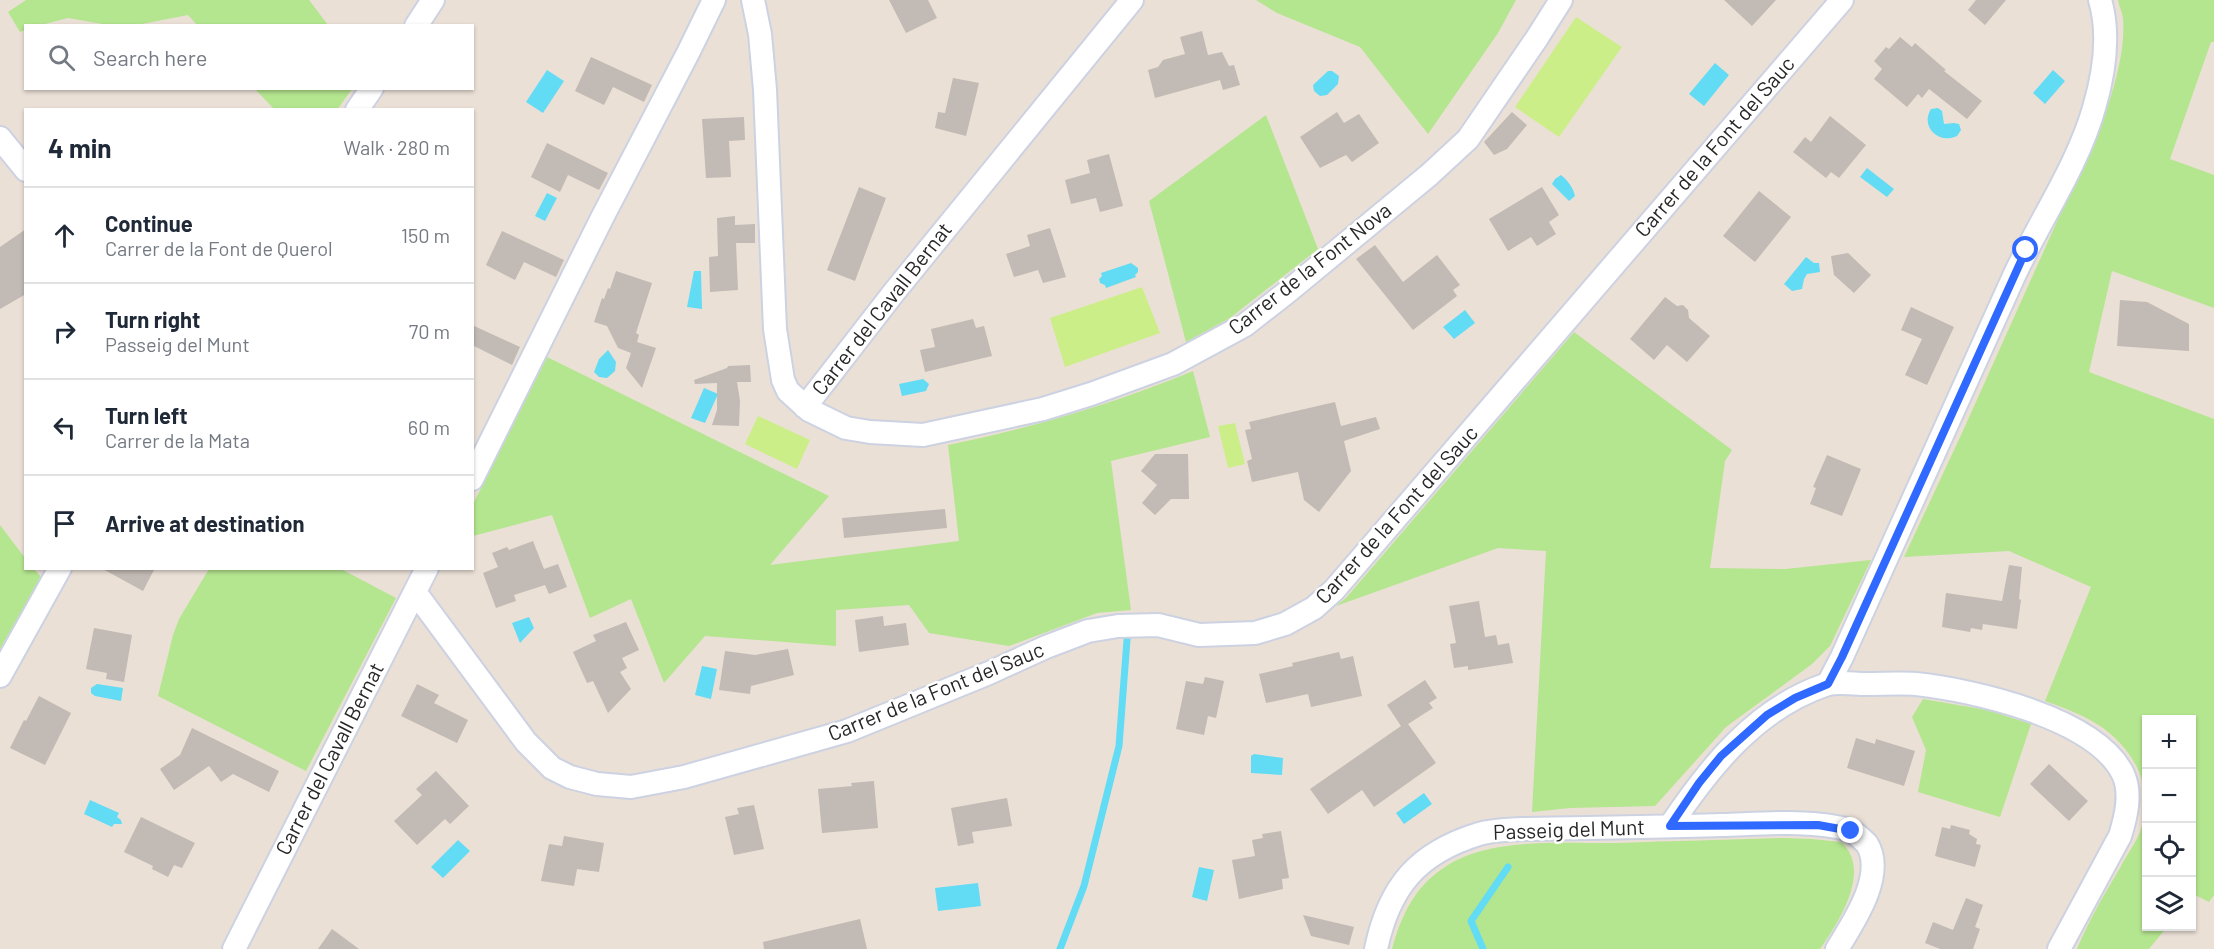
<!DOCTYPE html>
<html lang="en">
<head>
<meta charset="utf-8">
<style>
  body { margin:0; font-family:Barlow,sans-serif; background:#f6f6f7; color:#1f2937 }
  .controls { position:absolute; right:18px; bottom:18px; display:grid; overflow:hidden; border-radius:0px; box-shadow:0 2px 4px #0004 }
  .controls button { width:54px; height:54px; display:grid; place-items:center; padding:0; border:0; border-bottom:2px solid #e0e1e3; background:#fff; color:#1f2937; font:30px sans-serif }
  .stop { position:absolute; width:18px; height:18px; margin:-14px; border:4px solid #2f69ff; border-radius:50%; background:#fff }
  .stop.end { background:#2f69ff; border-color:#fff; box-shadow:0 2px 6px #0008 }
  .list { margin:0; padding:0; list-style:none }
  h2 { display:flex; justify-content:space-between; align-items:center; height:78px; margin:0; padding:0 24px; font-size:26px }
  h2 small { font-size:20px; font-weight:400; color:#747a83 }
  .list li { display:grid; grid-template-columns:39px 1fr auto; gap:18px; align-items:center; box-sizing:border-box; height:96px; padding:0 24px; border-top:2px solid #e0e1e3 }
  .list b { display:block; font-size:22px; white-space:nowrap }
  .list p { margin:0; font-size:20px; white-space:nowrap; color:#747a83 }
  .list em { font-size:20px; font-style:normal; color:#747a83 }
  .icon { flex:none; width:33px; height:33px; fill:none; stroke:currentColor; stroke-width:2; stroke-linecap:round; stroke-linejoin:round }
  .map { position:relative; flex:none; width:2214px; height:949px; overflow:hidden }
  .search { position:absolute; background:#fff; box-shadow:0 2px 4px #0004; left:24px; top:24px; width:450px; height:66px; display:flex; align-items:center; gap:15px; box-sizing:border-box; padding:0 21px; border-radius:0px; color:#747a83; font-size:22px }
  .panel { position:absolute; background:#fff; box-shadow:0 2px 4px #0004; left:24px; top:108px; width:450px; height:462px; border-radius:0px }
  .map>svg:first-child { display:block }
  .green { fill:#b4e58f }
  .pitch { fill:#ccee89 }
  .water { fill:#62dbf4 }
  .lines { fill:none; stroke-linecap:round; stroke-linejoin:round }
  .stream { stroke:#62dbf4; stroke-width:7 }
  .building { fill:#c2bab4 }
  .street-casing { stroke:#ccd2e1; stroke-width:26 }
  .street { stroke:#fff; stroke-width:22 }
  .route { stroke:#2f69ff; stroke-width:8 }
  .labels { text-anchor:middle; stroke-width:5; stroke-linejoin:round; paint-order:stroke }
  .street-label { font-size:21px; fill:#272727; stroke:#fff }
</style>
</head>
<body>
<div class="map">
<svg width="2214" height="949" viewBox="0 0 2214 949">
  <rect width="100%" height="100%" fill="#ebe0d6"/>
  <!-- green -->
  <path class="green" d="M 26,0 L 309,0 L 328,25 L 197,25 L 188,15 L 137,25 L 108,25 L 68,18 L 41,25 L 26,26 L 25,30 L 20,32 L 8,12 Z
    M 1256,0 L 1516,0 L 1498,33 L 1428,134 L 1360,47 L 1277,13 Z
    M 2118,0 L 2214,0 L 2214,42 L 2211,42 L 2170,159 L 2214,175 L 2214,308 L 2112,271 L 2089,372 L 2214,419 L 2214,895 L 2209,902 L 2193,894 L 2192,895 L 2192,720 L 2146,720 L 2146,926 L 2167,927 L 2149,949 L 2077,949 C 2089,920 2104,895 2120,868 C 2126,856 2135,844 2140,832 C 2155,791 2137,753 2103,728 C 2086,716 2065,708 2045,701 L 2091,587 L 2009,551 L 1904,557 L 1962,433 L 2104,117 C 2114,90 2126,47 2123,18 C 2122,12 2119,6 2118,0 Z
    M 255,89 L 352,89 L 337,110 L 274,109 Z
    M 1266,115 L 1318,249 L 1230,318 L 1186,342 L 1149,201 Z
    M 1574,332 L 1732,450 L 1725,461 L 1710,568 L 1785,569 L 1871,560 L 1830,646 L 1812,664 L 1726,727 L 1655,806 L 1570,808 L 1532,812 L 1546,551 L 1498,548 L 1336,606 L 1346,598 Z
    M 547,357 L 829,496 L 770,565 L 959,541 L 948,445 C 1031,428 1114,404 1193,371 L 1210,437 L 1111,461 L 1131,610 L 1097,613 L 1009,646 L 929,633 L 909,605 L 836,610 L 836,646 L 705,636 L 664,683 L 631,599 L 590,618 L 552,515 L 473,536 L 473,504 Z
    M 0,525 L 25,558 L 26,568 L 34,569 L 41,577 L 0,649 Z
    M 209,569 L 341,569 L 396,598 L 306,771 L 158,696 L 173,635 L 179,619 Z
    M 1923,699 L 1987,710 L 2031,724 L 2000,817 L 1918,792 L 1926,750 L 1912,717 Z
    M 1783,838 L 1812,839 L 1841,842 C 1873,870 1838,923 1820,949 L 1392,949 C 1401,916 1415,886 1445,867 C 1490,836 1566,844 1619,843 C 1673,841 1728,840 1783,838 Z"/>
  <!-- pitch -->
  <path class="pitch" d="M 1576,17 L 1622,47 L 1559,137 L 1515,107 Z
    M 1142,287 L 1160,333 L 1065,367 L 1050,318 Z
    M 758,416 L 810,440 L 797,469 L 745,444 Z
    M 1235,423 L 1245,464 L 1228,468 L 1218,426 Z"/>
  <!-- water -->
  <path class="water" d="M 1715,63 L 1729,75 L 1704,106 L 1689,94 Z
    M 547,70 L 564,81 L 543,113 L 526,102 Z
    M 2053,70 L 2065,81 L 2045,104 L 2033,93 Z
    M 1328,71 L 1332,71 L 1339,76 L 1338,84 L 1327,95 L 1320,96 L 1314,91 L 1313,85 Z
    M 1938,108 L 1942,111 L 1944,124 L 1954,123 L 1959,124 L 1961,130 L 1957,136 C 1938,145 1920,126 1931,109 Z
    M 1867,168 L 1894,189 L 1887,197 L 1860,177 Z
    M 1561,175 C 1568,181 1573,187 1575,196 L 1569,201 L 1552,184 L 1555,179 Z
    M 547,193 L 557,198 L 545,221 L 535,216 Z
    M 1806,257 L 1814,263 L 1819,263 L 1820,272 L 1807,274 L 1804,279 L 1802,289 L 1792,291 L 1784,284 Z
    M 1131,263 L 1138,268 L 1138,272 L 1135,275 L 1136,277 L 1106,288 L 1105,285 L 1100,283 L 1099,279 L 1102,276 L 1101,273 Z
    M 694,271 L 701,271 L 702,309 L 687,307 Z
    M 1465,310 L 1475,323 L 1454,339 L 1443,327 Z
    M 608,350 L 616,362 L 615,371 L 607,378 L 599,377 L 594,372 L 599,359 Z
    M 923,379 L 929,384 L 926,391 L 902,396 L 899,384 Z
    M 704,388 L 718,394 L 705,423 L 691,418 Z
    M 529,617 L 534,628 L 520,643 L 512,623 Z
    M 702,666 L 717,669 L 711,699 L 695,695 Z
    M 97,684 L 123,688 L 121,701 L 95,696 L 91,693 L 91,688 Z
    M 1254,754 L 1283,758 L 1282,775 L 1251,773 L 1251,756 Z
    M 1424,793 L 1432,804 L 1404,824 L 1396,813 Z
    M 90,800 L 119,813 L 117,817 L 121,820 L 122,824 L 114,824 L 112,827 L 84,814 Z
    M 458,840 L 470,851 L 443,878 L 431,867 Z
    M 1199,867 L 1214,870 L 1207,901 L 1192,897 Z
    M 978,883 L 981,906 L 938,911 L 935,888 Z"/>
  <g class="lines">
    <!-- stream -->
    <path class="stream" d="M 1060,949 L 1084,886 L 1119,746 L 1127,640
      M 1483,949 L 1471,921 L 1508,867"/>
  </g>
  <!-- building -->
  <path class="building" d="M 889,0 L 928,0 L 937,18 L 906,33 Z
    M 1724,0 L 1776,0 L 1752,26 Z
    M 1976,0 L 2006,0 L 1985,25 L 1968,10 Z
    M 1202,31 L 1208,55 L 1222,52 L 1229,66 L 1234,65 L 1240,85 L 1223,90 L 1220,80 L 1155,98 L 1148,70 L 1158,67 L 1163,60 L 1185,54 L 1180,37 Z
    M 1900,37 L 1912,47 L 1915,43 L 1946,70 L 1944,71 L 1982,101 L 1967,119 L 1929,89 L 1922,98 L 1918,94 L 1907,107 L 1874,79 L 1882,69 L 1874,61 L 1886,47 L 1889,49 Z
    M 591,57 L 652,85 L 644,102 L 613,87 L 604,105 L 575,91 Z
    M 953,78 L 979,83 L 966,136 L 935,128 L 938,112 L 945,113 Z
    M 1337,112 L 1344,123 L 1359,114 L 1379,143 L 1352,162 L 1346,155 L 1320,168 L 1300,137 Z
    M 1512,112 L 1527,125 L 1507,149 L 1494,155 L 1484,142 Z
    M 1830,116 L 1866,145 L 1839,178 L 1831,172 L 1826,178 L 1793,152 L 1805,137 L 1811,142 Z
    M 744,117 L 745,140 L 729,141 L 731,177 L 706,178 L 702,119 Z
    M 547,143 L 608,173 L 599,190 L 568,175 L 560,192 L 531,177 Z
    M 1109,154 L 1123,206 L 1100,212 L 1096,198 L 1071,204 L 1065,180 L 1090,173 L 1087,160 Z
    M 859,187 L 886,198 L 855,281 L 827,270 Z
    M 1542,187 L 1559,215 L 1549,222 L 1556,234 L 1537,246 L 1531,237 L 1508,251 L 1489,219 Z
    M 1759,191 L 1791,217 L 1755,262 L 1723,236 Z
    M 735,216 L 735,225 L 755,224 L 755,243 L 736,243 L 738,290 L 710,292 L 709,257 L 718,256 L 717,218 Z
    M 1050,228 L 1066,277 L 1043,283 L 1038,270 L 1014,277 L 1006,254 L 1030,246 L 1027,235 Z
    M 26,229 L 26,294 L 0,309 L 0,247 Z
    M 502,231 L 564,260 L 556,277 L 524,262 L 515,280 L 486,265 Z
    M 1375,245 L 1403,282 L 1437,255 L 1460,285 L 1453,290 L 1457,296 L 1413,330 L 1356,259 Z
    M 1848,253 L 1871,275 L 1854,293 L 1834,275 L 1831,256 Z
    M 616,271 L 652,283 L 636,333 L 639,335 L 637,342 L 656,348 L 642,388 L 626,368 L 631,353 L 618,348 L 607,326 L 594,322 L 602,298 L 604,299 L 608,288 L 610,289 Z
    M 1665,297 L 1677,306 L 1683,305 L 1688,310 L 1689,318 L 1710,336 L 1687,362 L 1667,345 L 1654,360 L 1630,339 Z
    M 2120,300 L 2147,302 L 2189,324 L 2189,351 L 2117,346 Z
    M 1911,307 L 1954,327 L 1927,385 L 1905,375 L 1922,339 L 1901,330 Z
    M 973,319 L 976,328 L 984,326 L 992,356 L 925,372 L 920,350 L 935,347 L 931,329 Z
    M 472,325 L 520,347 L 512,365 L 472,345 Z
    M 750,365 L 751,382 L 737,382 L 740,401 L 739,426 L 712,425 L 717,410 L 717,383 L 695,384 L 694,380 L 727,368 L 728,366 Z
    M 1335,402 L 1341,426 L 1376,417 L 1380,429 L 1344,441 L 1351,471 L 1319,512 L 1304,500 L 1298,472 L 1252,482 L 1247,461 L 1252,459 L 1245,430 L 1251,429 L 1249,422 Z
    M 1155,454 L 1188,454 L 1189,499 L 1171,499 L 1155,515 L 1142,503 L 1157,485 L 1141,471 Z
    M 1827,455 L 1861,469 L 1842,516 L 1810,504 L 1816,488 L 1813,487 Z
    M 945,509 L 947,528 L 844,538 L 842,518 Z
    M 533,541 L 544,569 L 558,564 L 567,587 L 549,594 L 545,585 L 514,595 L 516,601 L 496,608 L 483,573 L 498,567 L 492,553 L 507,547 L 509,550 Z
    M 2009,565 L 2022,567 L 2019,599 L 2021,600 L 2017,629 L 1983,624 L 1982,630 L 1971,628 L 1970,632 L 1942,627 L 1946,593 L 2002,601 Z
    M 101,568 L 155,568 L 143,591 Z
    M 1479,601 L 1485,637 L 1496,635 L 1498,645 L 1509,643 L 1513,663 L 1468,670 L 1468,666 L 1454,668 L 1450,644 L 1456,643 L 1449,606 Z
    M 883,616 L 884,626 L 906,623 L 909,645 L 859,652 L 855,620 Z
    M 626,622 L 639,650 L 622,658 L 627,668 L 620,672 L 631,689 L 608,713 L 593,681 L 587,683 L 573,652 L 596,641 L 593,635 Z
    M 94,628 L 132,635 L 124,682 L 106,679 L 107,673 L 86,669 Z
    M 788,649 L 794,675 L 751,686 L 750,694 L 719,690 L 725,651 L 755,655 Z
    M 1339,652 L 1341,659 L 1353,656 L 1362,696 L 1311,707 L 1308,694 L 1266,703 L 1259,674 L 1293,666 L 1292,663 Z
    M 1205,677 L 1224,681 L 1216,718 L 1208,716 L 1204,735 L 1176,729 L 1186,681 L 1203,684 Z
    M 1425,680 L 1437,698 L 1429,703 L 1433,708 L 1408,724 L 1436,763 L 1374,807 L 1362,790 L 1328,814 L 1310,789 L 1401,726 L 1387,705 Z
    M 417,684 L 439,695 L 434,703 L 468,720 L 457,743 L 401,716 Z
    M 39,696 L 71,713 L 45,765 L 10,748 L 24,720 L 26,721 Z
    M 192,728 L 279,771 L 269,792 L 233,774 L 221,782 L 209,766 L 174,790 L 160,769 L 180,755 Z
    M 1856,738 L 1875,744 L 1876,739 L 1915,751 L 1904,786 L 1847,768 Z
    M 2049,764 L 2088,801 L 2069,821 L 2030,784 Z
    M 436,771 L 469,806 L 450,824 L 445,819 L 417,845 L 394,821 L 422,795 L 416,789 Z
    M 874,781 L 878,828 L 822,833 L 818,789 L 852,786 L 851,783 Z
    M 1007,798 L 1012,826 L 972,832 L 974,843 L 958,846 L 951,808 Z
    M 754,805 L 764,849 L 734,855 L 725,817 L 739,814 L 737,808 Z
    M 141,817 L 195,843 L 182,868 L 174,865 L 168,877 L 152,869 L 153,866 L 124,852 Z
    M 1951,825 L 1970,830 L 1969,834 L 1977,839 L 1976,844 L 1981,845 L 1975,867 L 1935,856 L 1942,827 L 1950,829 Z
    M 1281,831 L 1289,878 L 1282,879 L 1283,889 L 1239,899 L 1232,860 L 1255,856 L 1252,840 L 1263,838 L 1262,834 Z
    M 564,836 L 604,843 L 599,872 L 577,869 L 574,886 L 541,881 L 549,844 L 562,846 Z
    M 1966,898 L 1983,905 L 1975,927 L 1980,929 L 1973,949 L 1940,949 L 1925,943 L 1933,922 L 1953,930 Z
    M 1303,915 L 1354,927 L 1349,945 L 1311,936 Z
    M 860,919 L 867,949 L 764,949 L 763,942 Z
    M 332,929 L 359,949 L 318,949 Z"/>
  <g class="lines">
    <!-- street casing -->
    <g class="street-casing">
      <path id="street" d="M 753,0 L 760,34 L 765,90 L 775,329 L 783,380 L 788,391 L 809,410 L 846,428 L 870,432 L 923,435 L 1043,409 L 1091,394 L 1173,364 L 1245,325 L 1291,289 L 1429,175 L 1468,139 L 1537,38 L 1561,0
        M 416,26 L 433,0
        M 357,110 L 372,88
        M 0,138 L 26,170
        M 805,407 L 895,291 L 1132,0
        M 472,479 L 603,216 L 688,53 L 714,0
        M 415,592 L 526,742 L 552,768 L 570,777 L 597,784 L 631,787 L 684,777 L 847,731 L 989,673 L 1046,647 L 1088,631 L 1118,626 L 1158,625 L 1199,635 L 1255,633 L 1285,624 L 1314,608 L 1334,590 L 1842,0
        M 0,676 L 60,568
        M 1828,684 L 1842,657 C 1899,530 1956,403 2014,276 C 2039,222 2078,165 2094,108 C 2104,74 2110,34 2100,0
        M 1670,826 C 1709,768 1755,709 1825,685 C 1837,681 1853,684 1866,684 C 1883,684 1899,683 1916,684 C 1973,690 2096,718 2123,774 C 2132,793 2126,817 2120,836 L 2059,949
        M 234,949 L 427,568
        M 1376,949 C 1389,887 1417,853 1479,834 C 1492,830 1507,830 1521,829 C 1588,828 1655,827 1722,825 C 1759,824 1814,819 1849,830 C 1855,832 1863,840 1867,844 C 1886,875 1853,923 1837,949"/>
    </g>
    <!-- street -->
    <use href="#street" class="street"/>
  </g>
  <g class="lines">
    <!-- route -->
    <path class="route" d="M 1851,831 L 1818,825 L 1670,826 L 1699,783 L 1721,756 L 1767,715 L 1795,698 L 1828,684 L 1842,657 L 2026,250"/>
  </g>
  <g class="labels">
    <!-- street labels -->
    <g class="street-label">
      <text transform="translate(1715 147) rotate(-49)" y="7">Carrer de la Font del Sauc</text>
      <text transform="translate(1310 269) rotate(-38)" y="7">Carrer de la Font Nova</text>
      <text transform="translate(882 309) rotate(-52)" y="7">Carrer del Cavall Bernat</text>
      <text transform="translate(1397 515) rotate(-48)" y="7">Carrer de la Font del Sauc</text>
      <text transform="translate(936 692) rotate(-22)" y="7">Carrer de la Font del Sauc</text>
      <text transform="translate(330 759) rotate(-63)" y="7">Carrer del Cavall Bernat</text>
      <text transform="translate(1569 830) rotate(-2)" y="7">Passeig del Munt</text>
    </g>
  </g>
</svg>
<div class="controls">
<button>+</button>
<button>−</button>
<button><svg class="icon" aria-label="locate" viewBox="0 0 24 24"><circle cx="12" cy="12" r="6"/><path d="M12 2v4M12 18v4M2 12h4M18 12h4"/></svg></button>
<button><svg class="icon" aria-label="layers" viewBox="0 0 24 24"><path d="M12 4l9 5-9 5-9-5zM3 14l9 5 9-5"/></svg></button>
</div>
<div class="stop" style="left:2026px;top:250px"></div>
<div class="stop end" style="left:1851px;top:831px"></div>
<div class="search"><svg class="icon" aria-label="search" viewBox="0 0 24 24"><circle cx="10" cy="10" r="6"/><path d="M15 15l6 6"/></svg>Search here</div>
<section class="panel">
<h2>4 min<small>Walk · 280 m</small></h2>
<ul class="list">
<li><svg class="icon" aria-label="ahead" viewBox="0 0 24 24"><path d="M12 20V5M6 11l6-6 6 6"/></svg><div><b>Continue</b><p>Carrer de la Font de Querol</p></div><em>150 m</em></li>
<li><svg class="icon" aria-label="right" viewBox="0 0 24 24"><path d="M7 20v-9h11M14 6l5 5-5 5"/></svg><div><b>Turn right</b><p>Passeig del Munt</p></div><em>70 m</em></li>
<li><svg class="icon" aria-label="left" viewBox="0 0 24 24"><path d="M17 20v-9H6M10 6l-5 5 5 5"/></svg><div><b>Turn left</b><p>Carrer de la Mata</p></div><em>60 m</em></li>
<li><svg class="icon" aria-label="arrive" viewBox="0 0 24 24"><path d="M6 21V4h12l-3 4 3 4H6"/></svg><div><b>Arrive at destination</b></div></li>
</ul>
</section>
</div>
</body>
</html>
